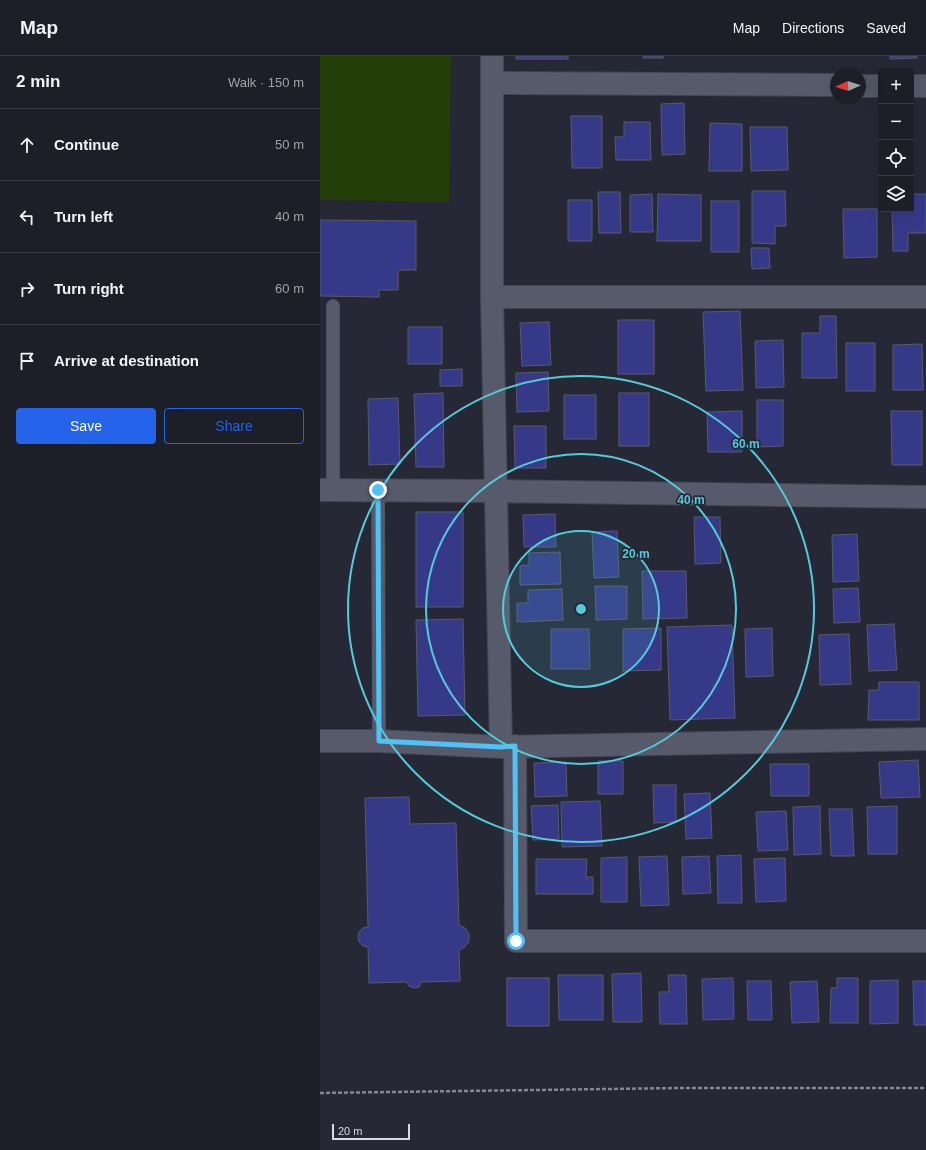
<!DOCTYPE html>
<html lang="en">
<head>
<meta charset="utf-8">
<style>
  body { margin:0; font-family:Arial,sans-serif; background:#252730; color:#f1f3f6 }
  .controls { position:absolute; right:12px; top:12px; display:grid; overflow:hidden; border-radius:4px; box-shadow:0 4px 16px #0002 }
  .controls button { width:36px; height:36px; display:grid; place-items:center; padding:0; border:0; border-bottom:1px solid #3a3c45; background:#1c1e28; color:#f1f3f6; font:20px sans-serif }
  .compass { position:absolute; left:510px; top:12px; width:36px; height:36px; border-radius:50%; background:#1c1e28; box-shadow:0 4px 16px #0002; rotate:267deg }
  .scale { position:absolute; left:12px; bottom:10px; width:78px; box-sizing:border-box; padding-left:4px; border:2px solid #d8d9e3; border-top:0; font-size:11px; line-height:14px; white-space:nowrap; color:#d8d9e3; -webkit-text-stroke:3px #262836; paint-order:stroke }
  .stop { position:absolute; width:12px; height:12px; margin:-9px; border:3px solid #4fc3f7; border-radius:50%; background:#fff }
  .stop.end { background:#4fc3f7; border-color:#fff; box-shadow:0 1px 4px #0008 }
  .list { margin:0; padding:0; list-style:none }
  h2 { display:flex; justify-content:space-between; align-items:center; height:52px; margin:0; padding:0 16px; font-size:17px }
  h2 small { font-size:13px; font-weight:400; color:#a0a2a8 }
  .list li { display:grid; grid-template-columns:26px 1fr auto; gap:12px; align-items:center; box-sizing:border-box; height:72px; padding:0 16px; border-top:1px solid #3a3c45 }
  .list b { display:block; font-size:15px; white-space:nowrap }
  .list em { font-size:13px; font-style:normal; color:#a0a2a8 }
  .actions { display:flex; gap:8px; padding:12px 16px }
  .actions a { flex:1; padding:9px 0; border:1px solid #2563eb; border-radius:4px; text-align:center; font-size:14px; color:#2563eb }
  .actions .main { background:#2563eb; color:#fff }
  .icon { flex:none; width:22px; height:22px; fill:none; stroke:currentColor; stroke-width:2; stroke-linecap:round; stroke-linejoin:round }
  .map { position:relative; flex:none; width:606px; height:1094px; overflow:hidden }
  header { display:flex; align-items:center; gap:24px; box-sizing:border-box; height:56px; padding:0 20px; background:#1c1e28; border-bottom:1px solid #3a3c45 }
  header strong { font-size:19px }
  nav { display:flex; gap:22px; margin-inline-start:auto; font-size:14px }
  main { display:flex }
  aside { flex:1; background:#1c1e28 }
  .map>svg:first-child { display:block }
  .green { fill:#243e08 }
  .building { fill:#363987; stroke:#575a6a }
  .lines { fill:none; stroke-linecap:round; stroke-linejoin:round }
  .lane-casing { stroke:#434450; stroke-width:14 }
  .street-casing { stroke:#434450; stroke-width:24 }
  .path { stroke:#858792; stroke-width:2.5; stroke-dasharray:4 2; stroke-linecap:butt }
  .lane { stroke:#575a6a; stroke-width:13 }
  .street { stroke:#575a6a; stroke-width:22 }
  .route { stroke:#4fc3f7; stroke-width:5 }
  .ring { fill:none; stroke:#53cbdb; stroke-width:2 }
  .centre { fill:#53cbdb; stroke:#262836; stroke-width:2 }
  .ring-label { font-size:12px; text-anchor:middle; font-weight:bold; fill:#53cbdb; stroke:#262836; stroke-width:3.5; stroke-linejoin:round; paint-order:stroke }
</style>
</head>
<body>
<header>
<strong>Map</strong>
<nav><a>Map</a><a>Directions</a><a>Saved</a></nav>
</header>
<main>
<aside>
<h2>2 min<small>Walk · 150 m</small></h2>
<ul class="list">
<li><svg class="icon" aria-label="ahead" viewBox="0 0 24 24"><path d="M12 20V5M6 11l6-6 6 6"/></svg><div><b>Continue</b></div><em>50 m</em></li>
<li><svg class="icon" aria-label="left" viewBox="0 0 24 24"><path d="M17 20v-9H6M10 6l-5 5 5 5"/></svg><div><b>Turn left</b></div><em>40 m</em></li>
<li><svg class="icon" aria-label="right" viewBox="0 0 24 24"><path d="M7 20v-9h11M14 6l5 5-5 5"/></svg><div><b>Turn right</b></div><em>60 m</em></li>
<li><svg class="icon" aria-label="arrive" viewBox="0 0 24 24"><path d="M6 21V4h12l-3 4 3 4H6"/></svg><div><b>Arrive at destination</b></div></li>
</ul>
<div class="actions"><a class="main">Save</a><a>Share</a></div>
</aside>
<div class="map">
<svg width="606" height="1094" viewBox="0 0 606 1094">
  <rect width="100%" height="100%" fill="#262836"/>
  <!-- green -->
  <path class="green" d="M 0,0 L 131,0 L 129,146 L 0,144 Z"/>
  <!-- building -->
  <path class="building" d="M 196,0 L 248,0 L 248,3 L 196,3 Z
    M 324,0 L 343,0 L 343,2 L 323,2 Z
    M 570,0 L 597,0 L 597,2 L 570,3 Z
    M 364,47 L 365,98 L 342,99 L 341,48 Z
    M 251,60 L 282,60 L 282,112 L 252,112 Z
    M 304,66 L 330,66 L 331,104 L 296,104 L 295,81 L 304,81 Z
    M 390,67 L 422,68 L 422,115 L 389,115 Z
    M 430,71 L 467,71 L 468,114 L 431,115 Z
    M 432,135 L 465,135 L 466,170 L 455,170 L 455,188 L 432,187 Z
    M 278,136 L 300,136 L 301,177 L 279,177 Z
    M 332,138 L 333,176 L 310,176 L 310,139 Z
    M 338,138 L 381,139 L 381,185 L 337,185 Z
    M 591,138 L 606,138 L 606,177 L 588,177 L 588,195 L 573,195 L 572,153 L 591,153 Z
    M 248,144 L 272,144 L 272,185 L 248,185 Z
    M 391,145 L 419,145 L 419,196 L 391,196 Z
    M 523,153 L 557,153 L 557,201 L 524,202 Z
    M 0,164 L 96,165 L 96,214 L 78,214 L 78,234 L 59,234 L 59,241 L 0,240 Z
    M 431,192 L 449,192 L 450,212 L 432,213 Z
    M 420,255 L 423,334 L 386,335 L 383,256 Z
    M 500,260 L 516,260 L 517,322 L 482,322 L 482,277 L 500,277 Z
    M 298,264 L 334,264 L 334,318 L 298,318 Z
    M 229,266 L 231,309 L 202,310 L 200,267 Z
    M 88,271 L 122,271 L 122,308 L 88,308 Z
    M 463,284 L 464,331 L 436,332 L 435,285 Z
    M 526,287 L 555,287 L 555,335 L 526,335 Z
    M 602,288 L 603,334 L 573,334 L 573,289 Z
    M 142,313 L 142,330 L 120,330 L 120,314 Z
    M 228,316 L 229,355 L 197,356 L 196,317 Z
    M 123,337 L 124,411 L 96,411 L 94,338 Z
    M 299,337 L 329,337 L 329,390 L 299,390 Z
    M 244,339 L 276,339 L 276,383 L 244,383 Z
    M 78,342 L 80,408 L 49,409 L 48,343 Z
    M 437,344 L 463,344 L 463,390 L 437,391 Z
    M 422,355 L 422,396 L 388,396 L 387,356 Z
    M 571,355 L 602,355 L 602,409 L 572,409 Z
    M 194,370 L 226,370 L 226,412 L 195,412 Z
    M 96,456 L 143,456 L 143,551 L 96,551 Z
    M 235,458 L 236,491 L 204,491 L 203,459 Z
    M 374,461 L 400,461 L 401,507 L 375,508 Z
    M 297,475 L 299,521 L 274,522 L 272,476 Z
    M 537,478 L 539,525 L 513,526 L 512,479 Z
    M 240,496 L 241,528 L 200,529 L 200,510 L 209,509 L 209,497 Z
    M 322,515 L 366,515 L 367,562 L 323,563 Z
    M 275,530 L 307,530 L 307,563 L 276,564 Z
    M 538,532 L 540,566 L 514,567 L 513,533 Z
    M 242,533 L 243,564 L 197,566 L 197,547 L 208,547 L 208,534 Z
    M 143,563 L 145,659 L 98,660 L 96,564 Z
    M 574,568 L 577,614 L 549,615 L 547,569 Z
    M 412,569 L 415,662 L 350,664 L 347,571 Z
    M 341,572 L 341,614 L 303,615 L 303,573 Z
    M 452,572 L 453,620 L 426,621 L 425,573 Z
    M 231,573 L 269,573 L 270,613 L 231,613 Z
    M 529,578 L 531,628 L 500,629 L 499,579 Z
    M 559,626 L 599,626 L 599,664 L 548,664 L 549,634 L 559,634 Z
    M 598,704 L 600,741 L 561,742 L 559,706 Z
    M 278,705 L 303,705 L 303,738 L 278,738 Z
    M 246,706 L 247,740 L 215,741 L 214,707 Z
    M 450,708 L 489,708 L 489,740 L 451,740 Z
    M 333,729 L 356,729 L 356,766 L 334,767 Z
    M 390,737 L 392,782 L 366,783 L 364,738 Z
    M 89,741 L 90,768 L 136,767 L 139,869 L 145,872 L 149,878 L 149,885 L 145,891 L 139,894 L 140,925 L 101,926 L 99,931 L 94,932 L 89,930 L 86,926 L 49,927 L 48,891 L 43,890 L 39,886 L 38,881 L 39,876 L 43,872 L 48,871 L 45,742 Z
    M 280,745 L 282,790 L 242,791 L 241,746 Z
    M 238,749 L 239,783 L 213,784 L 211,750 Z
    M 500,750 L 501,798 L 474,799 L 473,751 Z
    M 577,750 L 577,798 L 548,798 L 547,751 Z
    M 509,753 L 532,753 L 534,800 L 511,800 Z
    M 466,755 L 468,794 L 438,795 L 436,756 Z
    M 421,799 L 422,847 L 398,847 L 397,800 Z
    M 347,800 L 349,849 L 321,850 L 319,801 Z
    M 389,800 L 391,837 L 363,838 L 362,801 Z
    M 307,801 L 307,846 L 281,846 L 281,802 Z
    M 465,802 L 466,845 L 436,846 L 434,803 Z
    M 216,803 L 267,803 L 266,821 L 273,821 L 273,838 L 216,838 Z
    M 321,917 L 322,966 L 293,966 L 292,918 Z
    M 238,919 L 283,919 L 283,964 L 239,964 Z
    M 348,919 L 366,919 L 367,968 L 340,968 L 339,936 L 349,936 Z
    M 187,922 L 229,922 L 229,970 L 187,970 Z
    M 413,922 L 414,963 L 383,964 L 382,923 Z
    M 517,922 L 538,922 L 538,967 L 510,967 L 511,932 L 517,932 Z
    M 578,924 L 578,967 L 550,968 L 550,925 Z
    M 427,925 L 451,925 L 452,964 L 428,964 Z
    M 497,925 L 499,966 L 472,967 L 470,926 Z
    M 593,925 L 606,925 L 606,969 L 594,969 Z"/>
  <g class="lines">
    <!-- lane casing -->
    <g class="lane-casing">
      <path id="lane" d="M 13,250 L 13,434
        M 58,434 L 59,685"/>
    </g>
    <!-- street casing -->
    <g class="street-casing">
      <path id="street" d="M 172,0 L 172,241 L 181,691
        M 172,27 L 516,29
        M 540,30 L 561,30
        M 591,30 L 606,30
        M 172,241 L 606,241
        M 0,434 L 175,435 L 606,441
        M 0,685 L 59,685 L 181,691 L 606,683
        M 195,690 L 196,885 L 606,885"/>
    </g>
    <!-- path -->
    <path class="path" d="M 0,1037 L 359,1032 L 606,1032"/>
    <!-- lane -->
    <use href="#lane" class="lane"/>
    <!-- street -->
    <use href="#street" class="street"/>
  </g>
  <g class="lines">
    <!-- route -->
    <path class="route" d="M 58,434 L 59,685 L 181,691 L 195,690 L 196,885"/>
  </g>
  <!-- distance rings -->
  <circle cx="261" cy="553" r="78" fill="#53cbdb" fill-opacity=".12"/>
  <g class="ring">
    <circle cx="261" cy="553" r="78"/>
    <circle cx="261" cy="553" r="155"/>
    <circle cx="261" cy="553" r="233"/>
  </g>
  <circle cx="261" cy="553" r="6" class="centre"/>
  <g class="ring-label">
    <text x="426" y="392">60 m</text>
    <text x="371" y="448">40 m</text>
    <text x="316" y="502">20 m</text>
  </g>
</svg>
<div class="controls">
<button>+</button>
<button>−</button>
<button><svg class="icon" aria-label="locate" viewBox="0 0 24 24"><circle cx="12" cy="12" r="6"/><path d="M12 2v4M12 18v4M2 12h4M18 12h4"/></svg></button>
<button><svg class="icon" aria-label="layers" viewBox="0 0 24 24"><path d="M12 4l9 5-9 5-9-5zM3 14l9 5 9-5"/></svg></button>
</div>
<svg class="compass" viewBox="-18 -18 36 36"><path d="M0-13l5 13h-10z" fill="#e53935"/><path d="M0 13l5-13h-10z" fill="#a0a2a8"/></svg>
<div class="scale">20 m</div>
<div class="stop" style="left:196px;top:885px"></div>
<div class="stop end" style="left:58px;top:434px"></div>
</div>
</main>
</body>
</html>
